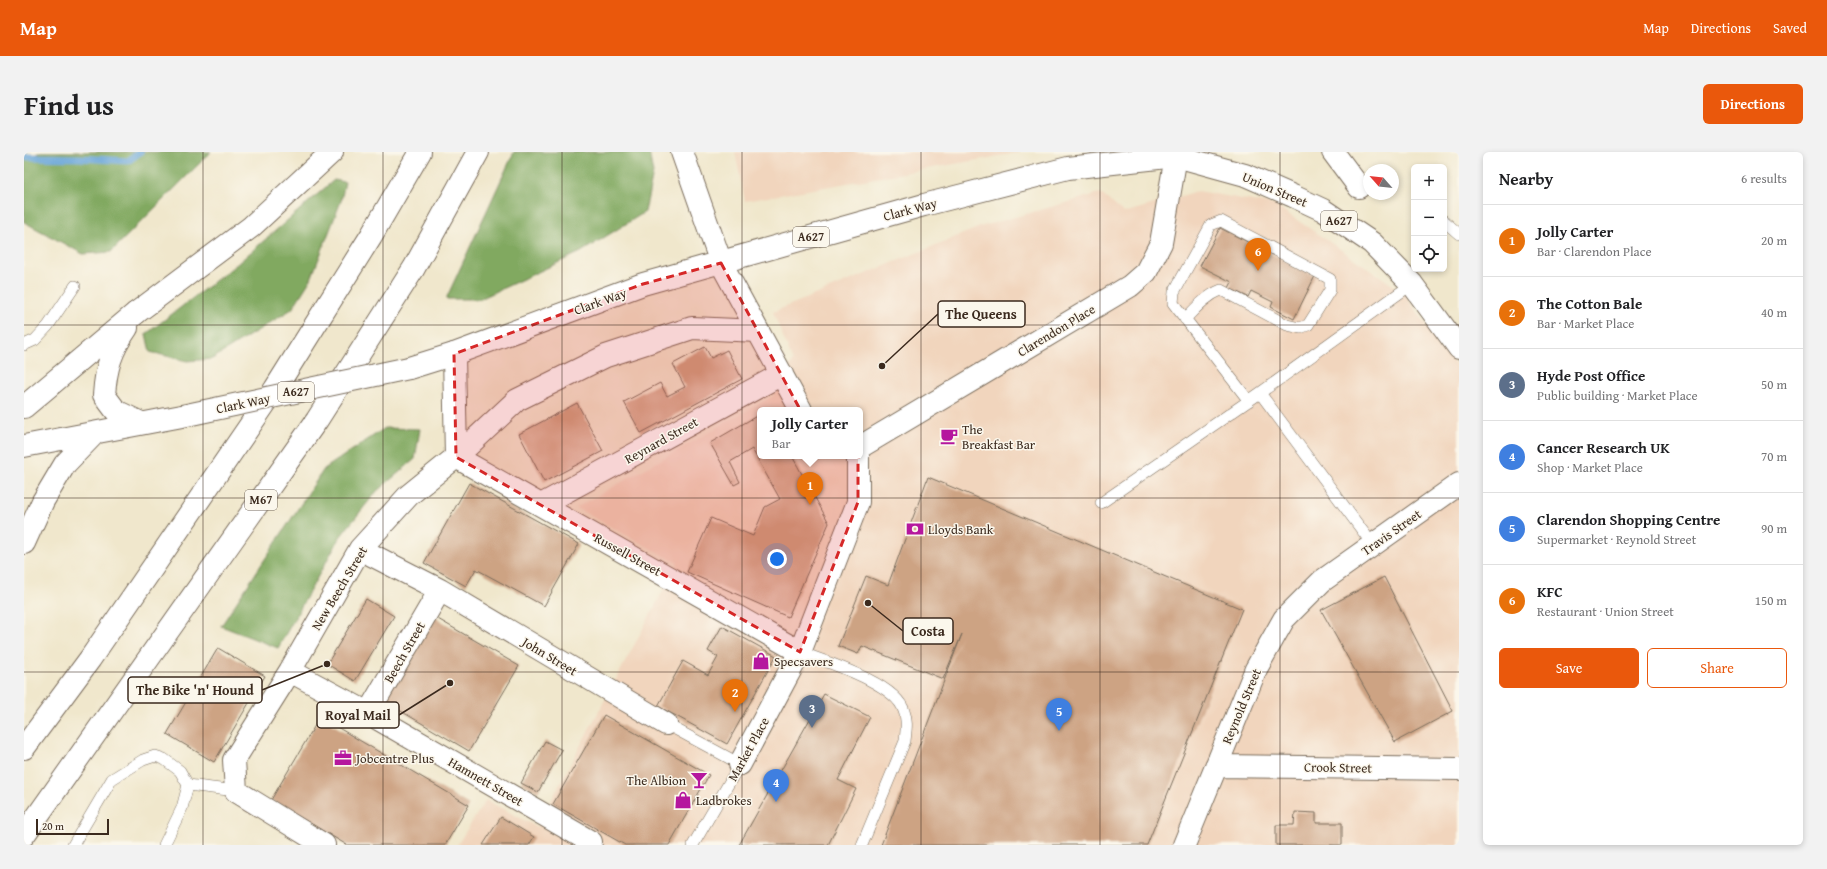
<!DOCTYPE html>
<html lang="en">
<head>
<meta charset="utf-8">
<style>
  body { margin:0; font-family:"Gentium Book Plus",serif; background:#f2f2f2; color:#202124 }
  .controls { position:absolute; right:12px; top:12px; display:grid; overflow:hidden; border-radius:6px; box-shadow:0 2px 6px #0003 }
  .controls button { width:36px; height:36px; display:grid; place-items:center; padding:0; border:0; border-bottom:1px solid #e0e0e0; background:#fff; color:#202124; font:20px sans-serif }
  .compass { position:absolute; left:1339px; top:12px; width:36px; height:36px; border-radius:50%; background:#fff; box-shadow:0 2px 6px #0003; rotate:297deg }
  .scale { position:absolute; left:12px; bottom:10px; width:73px; box-sizing:border-box; padding-left:4px; border:2px solid #3b2a1e; border-top:0; font-size:11px; line-height:14px; white-space:nowrap; color:#3b2a1e; -webkit-text-stroke:3px #fbf7ec; paint-order:stroke }
  .you { position:absolute; left:753px; top:407px; width:14px; height:14px; margin:-10px; border:3px solid #fff; border-radius:50%; background:#1a73e8; box-shadow:0 0 0 6px #1a73e833 }
  .badge { display:grid; place-items:center; width:26px; height:26px; border-radius:50%; background:#ea580c; color:#fff; font-size:13px; font-weight:700 }
  .pin { position:absolute; translate:-50% -33px; filter:drop-shadow(0 1px 2px #0008) }
  .pin::after { content:''; position:absolute; top:21px; width:14px; height:12px; background:inherit; clip-path:polygon(0 0,100% 0,50% 100%) }
  .popup { position:absolute; left:733px; top:255px; width:106px; height:52px; box-sizing:border-box; display:grid; place-content:center; border-radius:6px; background:#fff; filter:drop-shadow(0 1px 3px #0005); font-size:13px; white-space:nowrap; color:#757577 }
  .popup b { font-size:15px; color:#202124 }
  .popup::after { content:''; position:absolute; left:50%; top:100%; margin-left:-8px; border:8px solid transparent; border-top-color:#fff }
  .list { margin:0; padding:0; list-style:none }
  h2 { display:flex; justify-content:space-between; align-items:center; height:52px; margin:0; padding:0 16px; font-size:17px }
  h2 small { font-size:13px; font-weight:400; color:#757577 }
  .list li { display:grid; grid-template-columns:26px 1fr auto; gap:12px; align-items:center; box-sizing:border-box; height:72px; padding:0 16px; border-top:1px solid #e0e0e0 }
  .list b { display:block; font-size:15px; white-space:nowrap }
  .list p { margin:0; font-size:13px; white-space:nowrap; color:#757577 }
  .list em { font-size:13px; font-style:normal; color:#757577 }
  .actions { display:flex; gap:8px; padding:12px 16px }
  .actions a { flex:1; padding:9px 0; border:1px solid #ea580c; border-radius:6px; text-align:center; font-size:14px; color:#ea580c }
  .actions .main { background:#ea580c; color:#fff }
  .icon { flex:none; width:22px; height:22px; fill:none; stroke:currentColor; stroke-width:2; stroke-linecap:round; stroke-linejoin:round }
  .map { position:relative; flex:none; width:1435px; height:693px; overflow:hidden; border-radius:6px }
  header { display:flex; align-items:center; gap:24px; box-sizing:border-box; height:56px; padding:0 20px; background:#ea580c; color:#fff }
  header strong { font-size:19px }
  nav { display:flex; gap:22px; margin-inline-start:auto; font-size:14px }
  .intro { display:flex; align-items:center; justify-content:space-between; box-sizing:border-box; height:96px; padding:0 24px }
  h1 { margin:0; font-size:28px }
  .button { padding:10px 18px; border-radius:6px; background:#ea580c; color:#fff; font-size:14px; font-weight:700 }
  main { display:flex; gap:24px; padding:0 24px }
  aside { flex:1; background:#fff; border-radius:6px; box-shadow:0 2px 6px #0003 }
  .map>svg:first-child { display:block }
  .built { fill:#f1d5bd; fill-rule:evenodd }
  .forest { fill:#81a960; stroke:#5e6a3f }
  .lines { fill:none; stroke-linecap:round; stroke-linejoin:round }
  .stream { stroke:#64a3d7; stroke-width:7 }
  .building { fill:#cda383 }
  .lane-casing { stroke:#7a6c5b; stroke-width:12 }
  .street-casing { stroke:#7a6c5b; stroke-width:24 }
  .primary-casing { stroke:#7a6c5b; stroke-width:24 }
  .highway-casing { stroke:#7a6c5b; stroke-width:24 }
  .lane { stroke:#fff; stroke-width:11 }
  .street { stroke:#fff; stroke-width:22 }
  .primary { stroke:#fff; stroke-width:22 }
  .highway { stroke:#fff; stroke-width:22 }
  .primary-bridge-casing { stroke:#7a6c5b; stroke-width:24; stroke-linecap:butt }
  .primary-bridge { stroke:#fff; stroke-width:22 }
  .marked { fill:#d62828; fill-opacity:0.2; stroke:#d62828; stroke-width:3; stroke-dasharray:8 5; stroke-linejoin:round }
  .grid { fill:none; stroke:#3b2a1e; stroke-width:1; stroke-opacity:0.55 }
  .labels { text-anchor:middle; stroke-width:3; stroke-linejoin:round; paint-order:stroke }
  .shield { fill:#fbf7ec; stroke:#75685c; stroke-width:1 }
  .shield-label { font-size:12px; font-weight:bold; fill:#3b2a1e }
  .street-label { font-size:13px; fill:#3b2a1e; stroke:#fbf7ec }
  .poi-label { font-size:13px; fill:#3b2a1e; stroke:#fbf7ec; text-anchor:start }
  .leader { fill:none; stroke:#3b2a1e; stroke-width:1.5 }
  .callout-dot { fill:#3b2a1e; stroke:#fbf7ec; stroke-width:1.5 }
  .callout { fill:#fbf7ec; stroke:#3b2a1e; stroke-width:1.5 }
  .callout-label { font-size:14px; text-anchor:middle; font-weight:bold; fill:#3b2a1e }
</style>
</head>
<body>
<header>
<strong>Map</strong>
<nav><a>Map</a><a>Directions</a><a>Saved</a></nav>
</header>
<div class="intro"><h1>Find us</h1><a class="button">Directions</a></div>
<main>
<div class="map">
<svg width="1435" height="693" viewBox="0 0 1435 693">
  <rect width="100%" height="100%" fill="#fbf7ec"/>
  <filter id="ink" filterUnits="userSpaceOnUse"><feTurbulence type="fractalNoise" baseFrequency=".025" numOctaves="2"/><feDisplacementMap in="SourceGraphic" scale="8" xChannelSelector="R" yChannelSelector="G"/><feConvolveMatrix kernelMatrix="1 2 1 2 8 2 1 2 1" color-interpolation-filters="sRGB"/></filter>
  <filter id="wash" filterUnits="userSpaceOnUse"><feTurbulence type="fractalNoise" baseFrequency=".012" numOctaves="4" result="noise"/><feDisplacementMap in="SourceGraphic" scale="16" xChannelSelector="R" yChannelSelector="G"/><feGaussianBlur stdDeviation="0.9" result="paint"/><feColorMatrix in="noise" values="0 0 0 0 0 0 0 0 0 0 0 0 0 0 0 0 0 1.4 0 .05"/><feComposite in="paint" operator="in"/></filter>
  <g filter="url(#wash)">
    <rect width="100%" height="100%" fill="#f0e7cc"/>
    <!-- built -->
    <path class="built" d="M 711,0 L 998,0 L 721,49 Z
      M 1174,39 L 1251,53 L 1379,140 L 1435,218 L 1435,693 L 433,693 L 462,648 L 513,675 L 654,411 L 552,356 L 749,244 L 769,209 L 749,160 L 956,75 L 1076,41 L 1100,61 ZM 736,258 L 836,258 L 836,304 L 736,304 Z"/>
    <!-- forest -->
    <path class="forest" d="M 16,0 L 187,0 L 87,100 L 59,102 L 0,70 L 0,9 Z
      M 490,0 L 625,0 L 629,21 L 621,60 L 557,100 L 456,147 L 422,147 Z
      M 310,28 L 321,30 L 317,49 L 287,127 L 268,157 L 188,207 L 163,209 L 126,200 L 122,182 L 213,112 Z
      M 361,276 L 396,277 L 391,307 L 353,339 L 316,385 L 254,496 L 197,474 L 300,317 Z"/>
    <g class="lines">
      <!-- stream -->
      <path class="stream" d="M 0,5 L 55,6 L 104,9 L 116,0"/>
    </g>
    <g id="blocks">
      <!-- building -->
      <path class="building" d="M 1196,76 L 1291,124 L 1270,167 L 1247,155 L 1249,150 L 1227,139 L 1224,145 L 1205,136 L 1208,130 L 1176,114 Z
        M 681,195 L 687,206 L 703,198 L 718,227 L 617,281 L 600,250 L 636,231 L 643,244 L 661,235 L 649,212 Z
        M 553,251 L 579,299 L 520,330 L 495,282 Z
        M 736,262 L 736,304 L 768,304 L 805,371 L 764,465 L 663,420 L 687,366 L 729,384 L 741,355 L 756,347 L 728,297 L 706,310 L 716,330 L 710,333 L 686,291 Z
        M 904,325 L 1218,457 L 1123,693 L 857,693 L 938,482 L 919,527 L 838,494 L 834,502 L 814,494 L 842,424 L 864,433 Z
        M 445,331 L 555,392 L 520,454 L 452,417 L 442,434 L 400,411 Z
        M 1360,425 L 1429,559 L 1371,590 L 1297,458 Z
        M 342,447 L 370,464 L 331,529 L 303,512 Z
        M 407,463 L 495,514 L 445,599 L 358,548 Z
        M 698,474 L 752,504 L 703,592 L 634,554 L 659,509 L 684,523 L 694,505 L 684,499 Z
        M 194,496 L 241,524 L 190,610 L 143,582 Z
        M 800,542 L 846,565 L 814,628 L 832,637 L 804,693 L 715,693 Z
        M 580,563 L 685,623 L 645,693 L 601,693 L 529,652 Z
        M 296,565 L 445,653 L 421,693 L 323,693 L 247,648 Z
        M 521,589 L 538,598 L 514,640 L 497,631 Z
        M 1271,660 L 1292,661 L 1292,671 L 1318,671 L 1318,693 L 1252,693 L 1252,673 L 1270,673 Z
        M 477,665 L 510,685 L 505,693 L 459,693 Z"/>
    </g>
  </g>
  <g filter="url(#ink)">
    <use href="#blocks" fill-opacity="0" stroke="#7a6c5b" stroke-width="1"/>
    <g class="lines">
      <!-- lane casing -->
      <g class="lane-casing">
        <path id="lane" d="M 1420,69 L 1435,82
          M 1161,167 C 1172,156 1182,144 1197,138 L 1263,173 L 1276,176 L 1284,173 L 1306,138 L 1306,127 L 1197,69 L 1187,73 L 1150,140 L 1149,151 L 1225,249
          M 0,193 L 11,188 L 24,174 L 51,134
          M 1236,241 L 1349,393
          M 1077,351 L 1236,241 L 1388,132
          M 776,500 C 802,510 872,531 880,559 C 884,569 882,579 881,589 L 838,693
          M 642,572 L 716,612 L 669,693
          M 164,633 L 212,639
          M 49,693 L 88,627 L 119,608 L 131,604 L 140,607 L 156,619 L 164,633 L 158,656 L 140,693"/>
      </g>
      <!-- street casing -->
      <g class="street-casing">
        <path id="street" d="M 1309,0 L 1335,35
          M 697,111 L 777,258
          M 430,202 L 432,305
          M 836,295 L 1106,134 L 1122,120 L 1137,91 L 1152,4
          M 432,305 L 776,500
          M 517,353 L 758,222
          M 336,397 L 416,438 L 642,572
          M 266,519 L 344,561 L 567,690
          M 344,561 L 416,438
          M 716,612 L 776,500 L 834,350 L 834,304
          M 1192,614 L 1435,617
          M 300,693 L 212,639 L 210,608 L 266,519 L 336,397 L 385,343 L 432,305 L 493,248 L 582,204 L 668,176 L 734,179
          M 1160,693 L 1232,517 L 1260,467 L 1298,429 L 1435,332"/>
      </g>
      <!-- primary casing -->
      <g class="primary-casing">
        <path id="primary" d="M 658,0 L 697,111
          M 103,176 C 87,199 82,215 80,243 L 92,259 L 117,271
          M 385,216 L 430,202 L 619,132 L 900,53 L 1044,16 L 1152,4 L 1221,23 L 1269,44 L 1299,58 L 1348,91 L 1388,132 L 1435,196
          M 0,255 L 112,161
          M 0,294 L 158,264
          M 0,391 L 19,349 L 41,312 L 71,281"/>
      </g>
      <!-- highway casing -->
      <g class="highway-casing">
        <path id="highway" d="M 112,161 L 227,75 L 308,0
          M 0,596 L 66,507 L 251,237 L 347,84 L 396,0
          M 0,683 L 293,268 L 390,116 L 454,0"/>
      </g>
      <!-- lane -->
      <use href="#lane" class="lane"/>
      <!-- street -->
      <use href="#street" class="street"/>
      <!-- primary -->
      <use href="#primary" class="primary"/>
      <!-- highway -->
      <use href="#highway" class="highway"/>
      <!-- primary-bridge casing -->
      <g class="primary-bridge-casing">
        <path id="primary-bridge" d="M 158,264 L 385,216"/>
      </g>
      <!-- primary-bridge -->
      <use href="#primary-bridge" class="primary-bridge"/>
    </g>
  </g>
  <!-- marked area -->
  <path class="marked" d="M 697,111 L 792,287 L 806,295 L 834,296 L 834,350 L 776,500 L 432,305 L 430,202 L 619,132 Z"/>
  <!-- grid -->
  <path class="grid" d="M 179,0 L 179,693M 359,0 L 359,693M 538,0 L 538,693M 718,0 L 718,693M 897,0 L 897,693M 1076,0 L 1076,693M 1256,0 L 1256,693M 0,173 L 1435,173M 0,346 L 1435,346M 0,520 L 1435,520"/>
  <!-- icons -->
  <defs>
    <g id="cafe-bare" transform="scale(1.38)"><path d="M-5.5-4.5H6V0H3Q3 3.5 0 3.5H-2.5Q-5.5 3.5-5.5 0ZM3-3.2v2h1.7v-2ZM-6 4.5H4V6H-6Z" fill="#b5179e" stroke="#fbf7ec" stroke-width="2.5" paint-order="stroke"/></g>
    <g id="bank-bare" transform="scale(1.38)"><path d="M-6-4H6V4H-6ZM0-2.3a2.3 2.3 0 1 0 0 4.6a2.3 2.3 0 1 0 0-4.6Z" fill="#b5179e" stroke="#fbf7ec" stroke-width="2.5" paint-order="stroke"/></g>
    <g id="shop-bare" transform="scale(1.38)"><path d="M-5-2.5h2.3a2.7 3.5 0 0 1 5.4 0H5L5.5 6h-11ZM-1.5-2.5h3a1.5 2.3 0 0 0-3 0Z" fill="#b5179e" stroke="#fbf7ec" stroke-width="2.5" paint-order="stroke"/></g>
    <g id="office-bare" transform="scale(1.38)"><path d="M-6-3h4V-5.5h4V-3h4V5H-6ZM-1-4.5V-3h2v-1.5ZM-6 0V1H6V0Z" fill="#b5179e" stroke="#fbf7ec" stroke-width="2.5" paint-order="stroke"/></g>
    <g id="bar-bare" transform="scale(1.38)"><path d="M-6-5H6L.8 .8V4.5H3.5V6h-7V4.5H-.8V.8Z" fill="#b5179e" stroke="#fbf7ec" stroke-width="2.5" paint-order="stroke"/></g>
  </defs>
  <g fill-rule="evenodd">
    <use href="#cafe-bare" x="925" y="284"/>
    <use href="#bank-bare" x="891" y="377"/>
    <use href="#shop-bare" x="737" y="509"/>
    <use href="#office-bare" x="319" y="606"/>
    <use href="#bar-bare" x="675" y="628"/>
    <use href="#shop-bare" x="659" y="648"/>
  </g>
  <g class="labels">
    <!-- shield labels -->
    <g class="shield">
      <rect x="1297" y="59" width="36" height="20" rx="3"/>
      <rect x="769" y="75" width="36" height="20" rx="3"/>
      <rect x="254" y="230" width="36" height="20" rx="3"/>
      <rect x="221" y="338" width="32" height="20" rx="3"/>
    </g>
    <g class="shield-label">
      <text x="1315" y="73">A627</text>
      <text x="787" y="89">A627</text>
      <text x="272" y="244">A627</text>
      <text x="237" y="352">M67</text>
    </g>
    <!-- street labels -->
    <g class="street-label">
      <text transform="translate(1251 37) rotate(23)" y="5">Union Street</text>
      <text transform="translate(886 57) rotate(-15)" y="5">Clark Way</text>
      <text transform="translate(576 149) rotate(-20)" y="5">Clark Way</text>
      <text transform="translate(1032 178) rotate(-31)" y="5">Clarendon Place</text>
      <text transform="translate(219 251) rotate(-12)" y="5">Clark Way</text>
      <text transform="translate(637 288) rotate(-29)" y="5">Reynard Street</text>
      <text transform="translate(1367 380) rotate(-35)" y="5">Travis Street</text>
      <text transform="translate(604 402) rotate(29)" y="5">Russell Street</text>
      <text transform="translate(315 436) rotate(-59)" y="5">New Beech Street</text>
      <text transform="translate(380 500) rotate(-60)" y="5">Beech Street</text>
      <text transform="translate(526 504) rotate(31)" y="5">John Street</text>
      <text transform="translate(1217 554) rotate(-67)" y="5">Reynold Street</text>
      <text transform="translate(724 597) rotate(-61)" y="5">Market Place</text>
      <text transform="translate(1314 615) rotate(1)" y="5">Crook Street</text>
      <text transform="translate(462 629) rotate(30)" y="5">Hamnett Street</text>
    </g>
    <!-- poi labels -->
    <g class="poi-label">
      <text x="938" y="282">The<tspan x="938" dy="15">Breakfast Bar</tspan></text>
      <text x="904" y="382">Lloyds Bank</text>
      <text x="750" y="514">Specsavers</text>
      <text x="332" y="611">Jobcentre Plus</text>
      <text x="662" y="633" text-anchor="end">The Albion</text>
      <text x="672" y="653">Ladbrokes</text>
    </g>
  </g>
  <!-- callouts -->
  <path class="leader" d="M858 214L914 162M844 451L879 479M303 512L238 538M426 531L375 563"/>
  <g class="callout-dot">
    <circle cx="858" cy="214" r="4"/>
    <circle cx="844" cy="451" r="4"/>
    <circle cx="303" cy="512" r="4"/>
    <circle cx="426" cy="531" r="4"/>
  </g>
  <g class="callout">
    <rect x="914" y="149" width="87" height="26" rx="4"/>
    <rect x="879" y="466" width="50" height="26" rx="4"/>
    <rect x="104" y="525" width="134" height="26" rx="4"/>
    <rect x="293" y="550" width="82" height="26" rx="4"/>
  </g>
  <g class="callout-label">
    <text x="957" y="167">The Queens</text>
    <text x="904" y="484">Costa</text>
    <text x="171" y="543">The Bike 'n' Hound</text>
    <text x="334" y="568">Royal Mail</text>
  </g>
</svg>
<div class="controls">
<button>+</button>
<button>−</button>
<button><svg class="icon" aria-label="locate" viewBox="0 0 24 24"><circle cx="12" cy="12" r="6"/><path d="M12 2v4M12 18v4M2 12h4M18 12h4"/></svg></button>
</div>
<svg class="compass" viewBox="-18 -18 36 36"><path d="M0-13l5 13h-10z" fill="#e53935"/><path d="M0 13l5-13h-10z" fill="#757577"/></svg>
<div class="scale">20 m</div>
<div class="you"></div>
<div class="pin badge" style="left:786px;top:353px;background:#e8710a">1</div>
<div class="popup"><b>Jolly Carter</b>Bar</div>
<div class="pin badge" style="left:711px;top:560px;background:#e8710a">2</div>
<div class="pin badge" style="left:788px;top:576px;background:#5c6f8a">3</div>
<div class="pin badge" style="left:752px;top:650px;background:#3f7fe0">4</div>
<div class="pin badge" style="left:1035px;top:579px;background:#3f7fe0">5</div>
<div class="pin badge" style="left:1234px;top:119px;background:#e8710a">6</div>
</div>
<aside>
<h2>Nearby<small>6 results</small></h2>
<ul class="list">
<li><span class="badge" style="background:#e8710a">1</span><div><b>Jolly Carter</b><p>Bar · Clarendon Place</p></div><em>20 m</em></li>
<li><span class="badge" style="background:#e8710a">2</span><div><b>The Cotton Bale</b><p>Bar · Market Place</p></div><em>40 m</em></li>
<li><span class="badge" style="background:#5c6f8a">3</span><div><b>Hyde Post Office</b><p>Public building · Market Place</p></div><em>50 m</em></li>
<li><span class="badge" style="background:#3f7fe0">4</span><div><b>Cancer Research UK</b><p>Shop · Market Place</p></div><em>70 m</em></li>
<li><span class="badge" style="background:#3f7fe0">5</span><div><b>Clarendon Shopping Centre</b><p>Supermarket · Reynold Street</p></div><em>90 m</em></li>
<li><span class="badge" style="background:#e8710a">6</span><div><b>KFC</b><p>Restaurant · Union Street</p></div><em>150 m</em></li>
</ul>
<div class="actions"><a class="main">Save</a><a>Share</a></div>
</aside>
</main>
</body>
</html>
